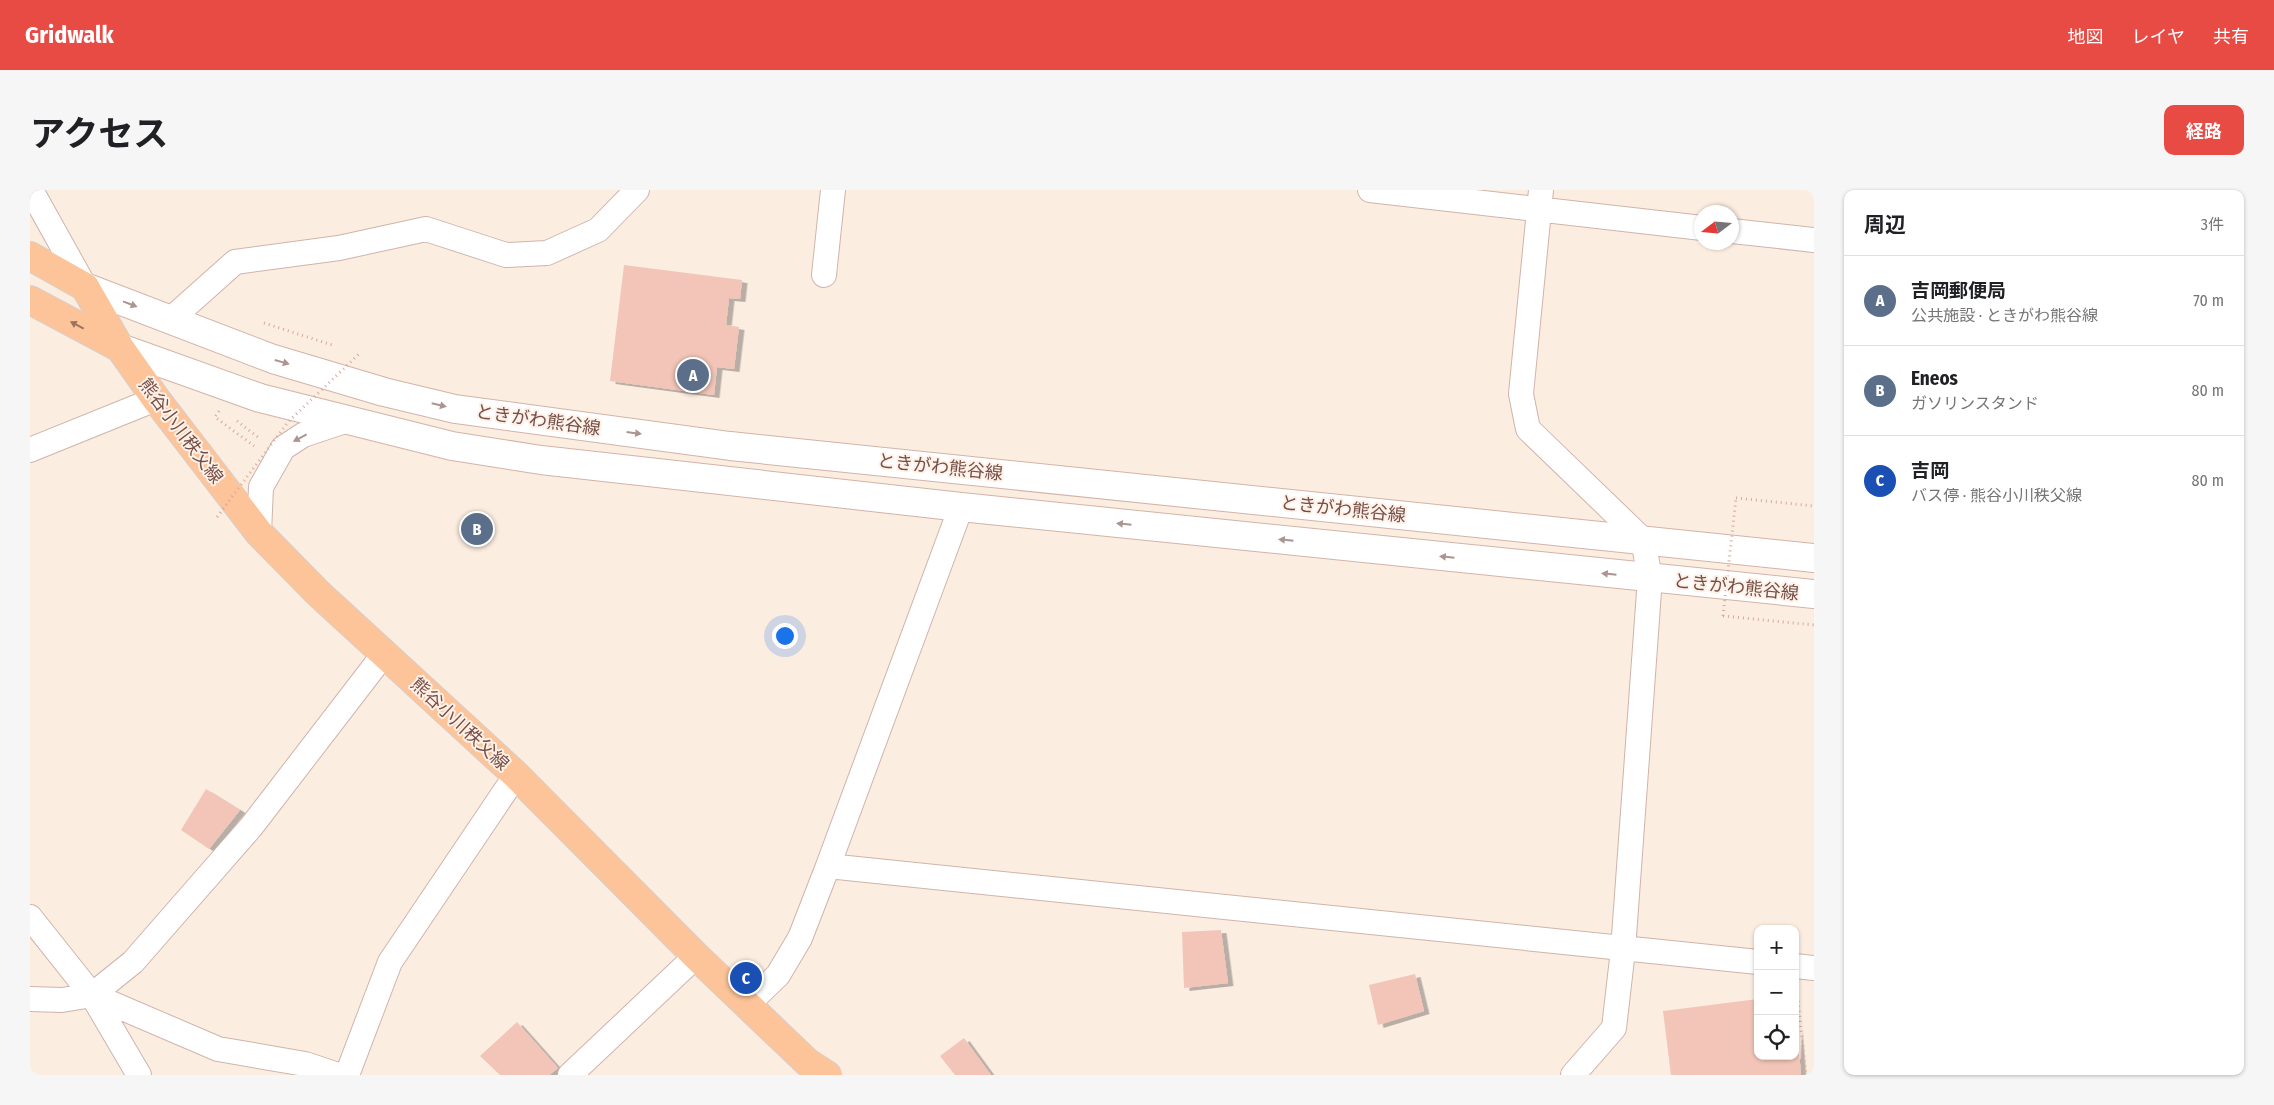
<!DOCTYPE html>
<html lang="ja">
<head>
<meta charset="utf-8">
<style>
  body { margin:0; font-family:"Fira Sans Condensed","Noto Sans JP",sans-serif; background:#f6f6f6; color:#202124 }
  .controls { position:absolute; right:15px; bottom:15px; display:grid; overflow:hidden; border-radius:10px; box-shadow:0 1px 4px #0004 }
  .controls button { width:45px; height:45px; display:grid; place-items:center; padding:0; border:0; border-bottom:1px solid #e0e0e0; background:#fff; color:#202124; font:25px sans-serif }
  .compass { position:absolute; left:1664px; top:15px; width:45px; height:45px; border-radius:50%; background:#fff; box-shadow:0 1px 4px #0004; rotate:254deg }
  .you { position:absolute; left:754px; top:445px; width:18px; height:18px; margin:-12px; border:4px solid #fff; border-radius:50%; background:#1a73e8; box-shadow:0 0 0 8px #1a73e833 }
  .badge { display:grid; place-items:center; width:32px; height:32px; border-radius:50%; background:#e84a44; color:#fff; font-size:16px; font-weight:700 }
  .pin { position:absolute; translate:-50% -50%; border:2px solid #fff; box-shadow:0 1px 5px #0006 }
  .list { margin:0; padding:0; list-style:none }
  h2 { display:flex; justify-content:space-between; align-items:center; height:65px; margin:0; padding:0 20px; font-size:21px }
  h2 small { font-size:16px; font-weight:400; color:#757577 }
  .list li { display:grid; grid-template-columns:32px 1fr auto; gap:15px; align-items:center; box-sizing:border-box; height:90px; padding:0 20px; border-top:1px solid #e0e0e0 }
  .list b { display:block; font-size:19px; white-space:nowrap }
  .list p { margin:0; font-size:16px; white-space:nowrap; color:#757577 }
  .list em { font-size:16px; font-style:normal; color:#757577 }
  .icon { flex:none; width:28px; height:28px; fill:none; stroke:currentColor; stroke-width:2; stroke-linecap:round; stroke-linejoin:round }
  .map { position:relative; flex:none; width:1784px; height:885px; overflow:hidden; border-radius:10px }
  header { display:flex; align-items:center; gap:30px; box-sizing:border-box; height:70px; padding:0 25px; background:#e84a44; color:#fff }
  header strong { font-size:24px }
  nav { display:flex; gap:28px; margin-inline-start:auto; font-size:18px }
  .intro { display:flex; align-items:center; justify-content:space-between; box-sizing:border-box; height:120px; padding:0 30px }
  h1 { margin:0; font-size:35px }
  .button { padding:12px 22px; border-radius:10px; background:#e84a44; color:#fff; font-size:18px; font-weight:700 }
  main { display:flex; gap:30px; padding:0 30px }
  aside { flex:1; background:#fff; border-radius:10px; box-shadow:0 1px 4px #0004 }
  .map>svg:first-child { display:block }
  .building { fill:#f2c5b8; filter:url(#shadow) }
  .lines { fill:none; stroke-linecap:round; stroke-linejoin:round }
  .minor-casing { stroke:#cfb4ab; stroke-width:26 }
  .secondary-casing { stroke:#d3b3a8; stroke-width:30 }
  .primary-casing { stroke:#d8cecc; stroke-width:30 }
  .path { stroke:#d7a89c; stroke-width:3; stroke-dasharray:1 4; stroke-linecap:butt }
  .minor { stroke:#fff; stroke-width:24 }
  .secondary { stroke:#fff; stroke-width:28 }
  .primary { stroke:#fcc498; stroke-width:28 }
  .path-bridge { stroke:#d7a89c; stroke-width:3; stroke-dasharray:1 4; stroke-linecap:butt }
  .oneway { fill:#ac9591 }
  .oneway2 { fill:#9d7260 }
  .labels { text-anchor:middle; stroke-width:4; stroke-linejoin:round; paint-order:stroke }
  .street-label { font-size:18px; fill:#744f48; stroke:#fff1e7 }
</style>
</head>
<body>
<header>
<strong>Gridwalk</strong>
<nav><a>地図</a><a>レイヤ</a><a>共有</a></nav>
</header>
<div class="intro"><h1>アクセス</h1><a class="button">経路</a></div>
<main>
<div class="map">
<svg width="1784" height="885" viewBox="0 0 1784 885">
  <defs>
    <filter id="shadow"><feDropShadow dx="5.5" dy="3" stdDeviation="0" flood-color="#0004"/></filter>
  </defs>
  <rect width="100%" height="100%" fill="#fcede1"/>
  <!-- building -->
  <path class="building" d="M 594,75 L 712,90 L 710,109 L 699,108 L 696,135 L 709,137 L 704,179 L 687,177 L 684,205 L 580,191 Z
    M 176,599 L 210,620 L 179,659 L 151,640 Z
    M 1191,740 L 1198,793 L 1154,798 L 1152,742 Z
    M 1385,784 L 1394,821 L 1348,835 L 1339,795 Z
    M 1728,809 L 1728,866 L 1765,866 L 1767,838 L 1771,885 L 1641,885 L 1633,821 Z
    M 487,832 L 528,878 L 519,885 L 470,885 L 450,866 Z
    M 934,848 L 961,885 L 925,885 L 910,866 Z"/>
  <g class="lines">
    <!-- minor casing -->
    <g class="minor-casing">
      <path id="minor" d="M 1,0 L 55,97
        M 1340,0 L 1672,38
        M 1511,0 L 1491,204 L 1498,239 L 1613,350 L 1620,388 L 1593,760 L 1584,838 L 1543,885
        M 1702,41 L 1784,50
        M 794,85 L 803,0
        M 140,130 L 205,72 L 309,58 L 396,39 L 476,65 L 517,63 L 568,40 L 607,0
        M 0,260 L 126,209
        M 931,317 L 798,676 L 1728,772
        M 229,343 L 231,297 L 253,258 L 273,245 L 315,231
        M 0,727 L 62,805 L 109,885
        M 1765,776 L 1784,778
        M 62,805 L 188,859 L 275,874 L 308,885
        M 0,809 L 32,810 L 62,805 L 103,772 L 221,637 L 354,464
        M 718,814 L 748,785 L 770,748 L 798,676
        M 317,885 L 360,772 L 486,585
        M 540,885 L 666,766"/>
    </g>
    <!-- secondary casing -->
    <g class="secondary-casing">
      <path id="secondary" d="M 55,97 L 243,169 L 354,202 L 425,219 L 700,256 L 1784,368
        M 90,158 L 230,208 L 422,256 L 511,270 L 931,317 L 1784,404"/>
    </g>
    <!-- primary casing -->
    <g class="primary-casing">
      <path id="primary" d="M 0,66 L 55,97 L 90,158 L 126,209 L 229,343 L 288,403 L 486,585 L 666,766 L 777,872 L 797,885
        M 0,110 L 90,158"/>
    </g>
    <!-- path -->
    <path class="path" d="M 234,133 L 302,155
      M 189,221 L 185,227 L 224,256
      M 207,231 L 229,248
      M 1706,308 L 1784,316
      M 1693,426 L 1784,435
      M 1767,801 L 1776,885"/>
    <!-- minor -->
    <use href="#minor" class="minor"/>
    <!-- secondary -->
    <use href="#secondary" class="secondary"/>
    <!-- primary -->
    <use href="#primary" class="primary"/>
    <!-- path-bridge -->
    <path class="path-bridge" d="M 187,327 L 258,232 L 329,164
      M 1693,426 L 1706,308"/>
  </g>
  <!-- one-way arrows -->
  <defs><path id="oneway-solid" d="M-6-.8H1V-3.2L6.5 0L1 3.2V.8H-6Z" transform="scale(1.25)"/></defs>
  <g class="oneway">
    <use href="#oneway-solid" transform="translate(100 114) rotate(21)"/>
    <use href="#oneway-solid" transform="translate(252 172) rotate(16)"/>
    <use href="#oneway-solid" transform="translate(409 215) rotate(13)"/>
    <use href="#oneway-solid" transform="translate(604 243) rotate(7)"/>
    <use href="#oneway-solid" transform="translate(270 248) rotate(152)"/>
    <use href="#oneway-solid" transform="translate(1094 334) rotate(-174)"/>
    <use href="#oneway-solid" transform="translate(1256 350) rotate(-174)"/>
    <use href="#oneway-solid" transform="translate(1417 367) rotate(-174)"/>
    <use href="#oneway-solid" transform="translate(1579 384) rotate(-174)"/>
  </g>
  <use class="oneway2" href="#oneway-solid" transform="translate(47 135) rotate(-152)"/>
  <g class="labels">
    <!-- street labels -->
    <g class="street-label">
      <text transform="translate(508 230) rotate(8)" y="6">ときがわ熊谷線</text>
      <text transform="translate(151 241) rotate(53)" y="6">熊谷小川秩父線</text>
      <text transform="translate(910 277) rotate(6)" y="6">ときがわ熊谷線</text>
      <text transform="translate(1313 319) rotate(6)" y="6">ときがわ熊谷線</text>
      <text transform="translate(1706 397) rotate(6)" y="6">ときがわ熊谷線</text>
      <text transform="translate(430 534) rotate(43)" y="6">熊谷小川秩父線</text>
    </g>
  </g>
</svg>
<div class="controls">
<button>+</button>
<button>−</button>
<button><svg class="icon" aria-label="locate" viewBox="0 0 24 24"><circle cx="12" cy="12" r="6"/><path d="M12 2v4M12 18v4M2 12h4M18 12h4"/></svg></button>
</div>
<svg class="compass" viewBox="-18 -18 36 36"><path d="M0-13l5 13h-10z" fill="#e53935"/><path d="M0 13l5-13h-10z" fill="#757577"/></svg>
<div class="you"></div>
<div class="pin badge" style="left:663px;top:185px;background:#5c6f8a">A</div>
<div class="pin badge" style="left:447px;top:339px;background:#5c6f8a">B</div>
<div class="pin badge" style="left:716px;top:788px;background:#1a4fb4">C</div>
</div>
<aside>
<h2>周辺<small>3件</small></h2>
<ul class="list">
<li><span class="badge" style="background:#5c6f8a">A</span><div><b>吉岡郵便局</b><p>公共施設 · ときがわ熊谷線</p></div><em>70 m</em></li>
<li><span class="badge" style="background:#5c6f8a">B</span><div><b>Eneos</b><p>ガソリンスタンド</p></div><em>80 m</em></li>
<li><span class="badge" style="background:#1a4fb4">C</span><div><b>吉岡</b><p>バス停 · 熊谷小川秩父線</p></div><em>80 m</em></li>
</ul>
</aside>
</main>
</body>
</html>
